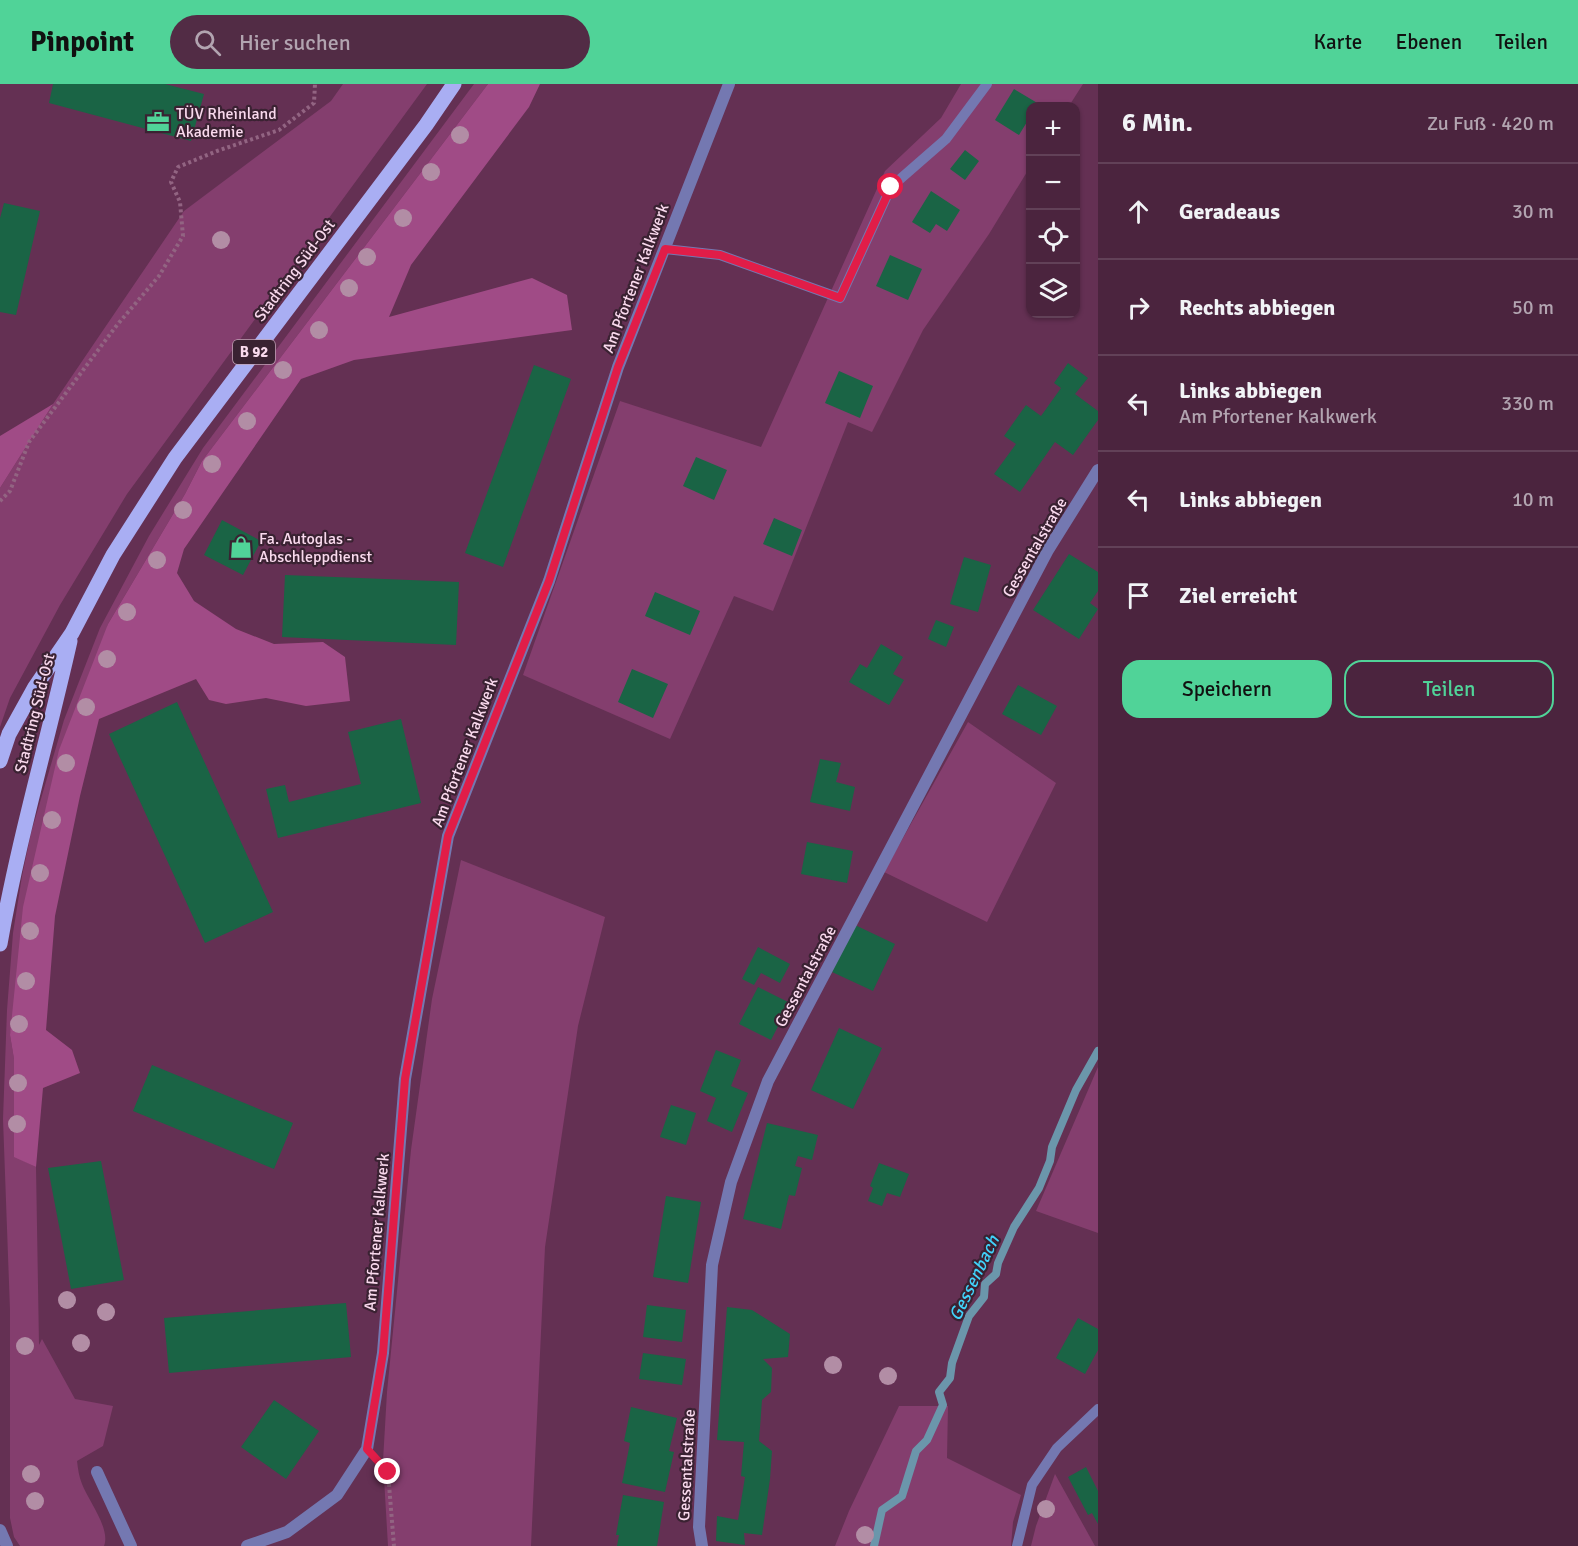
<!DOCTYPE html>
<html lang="de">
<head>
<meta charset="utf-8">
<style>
  body { margin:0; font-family:Signika,sans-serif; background:#522c45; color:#f1f3f6 }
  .controls { position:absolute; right:18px; top:18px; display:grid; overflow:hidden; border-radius:12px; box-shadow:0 2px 4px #0004 }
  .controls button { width:54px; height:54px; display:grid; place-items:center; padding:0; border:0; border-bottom:2px solid #624158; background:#4b243e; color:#f1f3f6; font:30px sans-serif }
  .stop { position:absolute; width:18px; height:18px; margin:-14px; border:4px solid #e11d48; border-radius:50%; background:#fff }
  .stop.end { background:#e11d48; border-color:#fff; box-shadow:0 2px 6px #0008 }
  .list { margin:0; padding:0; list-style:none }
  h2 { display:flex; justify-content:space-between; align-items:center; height:78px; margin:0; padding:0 24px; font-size:26px }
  h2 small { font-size:20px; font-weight:400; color:#b2a4b0 }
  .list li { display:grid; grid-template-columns:39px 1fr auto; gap:18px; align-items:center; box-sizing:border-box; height:96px; padding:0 24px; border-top:2px solid #624158 }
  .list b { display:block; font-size:22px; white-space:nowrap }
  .list p { margin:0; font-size:20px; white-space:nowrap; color:#b2a4b0 }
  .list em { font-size:20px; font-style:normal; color:#b2a4b0 }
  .actions { display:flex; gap:12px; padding:18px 24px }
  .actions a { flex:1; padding:14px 0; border:2px solid #50d398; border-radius:18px; text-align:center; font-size:21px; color:#50d398 }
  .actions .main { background:#50d398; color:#111 }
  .icon { flex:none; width:33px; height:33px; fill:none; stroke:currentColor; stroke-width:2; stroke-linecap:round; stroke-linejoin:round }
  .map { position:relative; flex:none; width:1098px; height:1462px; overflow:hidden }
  header { display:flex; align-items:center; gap:36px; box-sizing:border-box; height:84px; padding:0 30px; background:#50d398; color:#111 }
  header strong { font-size:28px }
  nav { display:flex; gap:33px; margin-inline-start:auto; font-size:21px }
  .search { width:420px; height:54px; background:#522c45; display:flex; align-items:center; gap:15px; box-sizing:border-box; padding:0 21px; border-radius:33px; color:#b2a4b0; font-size:22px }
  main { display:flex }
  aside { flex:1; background:#4b243e }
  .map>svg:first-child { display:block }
  .green { fill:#843e6e }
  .forest { fill:#a04b86 }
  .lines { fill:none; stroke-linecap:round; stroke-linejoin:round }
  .stream { stroke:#6b96ab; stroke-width:8 }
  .building { fill:#1a6445 }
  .path { stroke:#926482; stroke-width:4; stroke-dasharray:3 3; stroke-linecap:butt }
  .lane { stroke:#7478b1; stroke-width:10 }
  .street { stroke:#7478b1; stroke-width:12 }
  .primary { stroke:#a9aef3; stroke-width:15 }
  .tree { fill:#b28da5 }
  .route { stroke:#e11d48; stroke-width:8 }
  .labels { text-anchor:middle; stroke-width:4.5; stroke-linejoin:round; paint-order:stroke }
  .shield { fill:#3a2232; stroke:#c0a2b5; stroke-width:1.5 }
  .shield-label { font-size:15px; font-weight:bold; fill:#f9d9ed }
  .poi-label { font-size:16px; fill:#f9d9ed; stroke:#3a2232; text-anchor:start }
  .street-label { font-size:16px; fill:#f9d9ed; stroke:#3a2232 }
  .water-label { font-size:18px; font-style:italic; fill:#41d2fa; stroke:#3a2232 }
</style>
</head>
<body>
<header>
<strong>Pinpoint</strong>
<div class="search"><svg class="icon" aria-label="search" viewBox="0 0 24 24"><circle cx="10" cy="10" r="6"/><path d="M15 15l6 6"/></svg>Hier suchen</div>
<nav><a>Karte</a><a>Ebenen</a><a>Teilen</a></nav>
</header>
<main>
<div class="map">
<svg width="1098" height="1462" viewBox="0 0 1098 1462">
  <rect width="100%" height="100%" fill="#643053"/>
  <!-- green -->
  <path class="green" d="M 343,0 L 427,0 L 127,410 L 60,521 L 10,614 L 0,643 L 0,404 L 53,320 L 184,127 L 331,17 Z
    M 474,0 L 488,0 L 202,377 L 185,410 L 108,540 L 10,951 L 14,975 L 14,1072 L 36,1083 L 39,1261 L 42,1255 L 75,1315 L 113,1322 L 103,1362 L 77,1377 C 78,1385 79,1393 82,1400 C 88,1416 111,1445 104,1462 L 20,1462 L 14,1453 L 10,1434 L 10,1226 L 3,1035 L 7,926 L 13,849 L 22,792 L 31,749 L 64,636 L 100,544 L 149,452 L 203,364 Z
    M 961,0 L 1083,0 L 1069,22 L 1030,22 L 1030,83 L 989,150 L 923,246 L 872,348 L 848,338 L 773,527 L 734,512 L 670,655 L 523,591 L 620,317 L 761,363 L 885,87 L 941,34 Z
    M 968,638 L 1056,699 L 987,838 L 884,788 Z
    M 461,776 L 605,833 L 578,942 L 545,1163 L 531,1462 L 388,1462 L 383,1377 L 387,1308 L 411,1066 L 432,915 Z
    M 1098,983 L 1098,1149 L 1036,1127 Z
    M 899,1322 L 948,1322 L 947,1374 L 1021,1411 L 1013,1438 L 1011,1462 L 835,1462 L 849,1427 Z
    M 1055,1390 L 1095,1462 L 1031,1462 L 1036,1442 Z"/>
  <!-- forest -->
  <path class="forest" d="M 488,0 L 540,0 L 529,23 L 411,181 L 389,233 L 532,194 L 567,211 L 572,246 L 354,276 L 301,295 L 184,465 L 177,489 L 194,517 L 236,545 L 274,560 L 323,558 L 345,573 L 350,617 L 306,622 L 266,614 L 226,620 L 209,616 L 196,595 L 99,635 L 80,712 L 55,832 L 46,946 L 72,966 L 80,989 L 43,1004 L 36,1083 L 14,1073 L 14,975 L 10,951 L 23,823 L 59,666 L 108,540 L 185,410 L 202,377 Z
    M 53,320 L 0,404 L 0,352 Z"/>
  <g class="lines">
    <!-- stream -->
    <path class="stream" d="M 874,1462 L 882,1426 L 902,1412 L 916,1367 L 927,1356 L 943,1321 L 939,1308 L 950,1294 L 952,1279 L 969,1232 L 984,1213 L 985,1200 L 996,1190 L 998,1179 L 1014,1143 L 1039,1104 L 1050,1077 L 1052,1063 L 1076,1006 L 1098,967"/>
  </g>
  <!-- building -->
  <path class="building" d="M 53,0 L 165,0 L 204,10 L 191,57 L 49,19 Z
    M 1014,5 L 1039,20 L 1037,22 L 1030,22 L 1030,33 L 1019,51 L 995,36 Z
    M 965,66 L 979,77 L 965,96 L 950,85 Z
    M 931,107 L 960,126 L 947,147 L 936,140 L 930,149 L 912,138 Z
    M 4,119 L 40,127 L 16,231 L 0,228 L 0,134 Z
    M 890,171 L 922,185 L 908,216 L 876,202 Z
    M 1068,279 L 1088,294 L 1075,310 L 1098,327 L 1098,336 L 1073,371 L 1055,358 L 1020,408 L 994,390 L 1016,360 L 1004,352 L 1026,321 L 1041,332 L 1061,304 L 1054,299 Z
    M 534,281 L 571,295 L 503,483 L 465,469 Z
    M 839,287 L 873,302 L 860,334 L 825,319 Z
    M 696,373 L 727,386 L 714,416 L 683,402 Z
    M 774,434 L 802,446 L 792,472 L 763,460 Z
    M 222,436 L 261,457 L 243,491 L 204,471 Z
    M 1069,470 L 1098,488 L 1098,507 L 1090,519 L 1098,525 L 1079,555 L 1033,526 Z
    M 964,473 L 991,481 L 978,528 L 950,520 Z
    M 285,491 L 459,498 L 456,561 L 282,553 Z
    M 655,508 L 700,527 L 690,551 L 645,532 Z
    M 936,536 L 954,543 L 946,563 L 928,555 Z
    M 881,560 L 903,573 L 893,590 L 904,596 L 889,621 L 849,598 L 860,580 L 867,584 Z
    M 632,585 L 668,600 L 653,634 L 618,618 Z
    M 1018,601 L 1057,622 L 1041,651 L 1002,630 Z
    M 177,618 L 273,828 L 205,859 L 109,650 Z
    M 401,635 L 421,719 L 278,754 L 266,705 L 285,701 L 289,718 L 361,700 L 348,648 Z
    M 820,675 L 841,679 L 836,698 L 855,703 L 850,727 L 810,718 Z
    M 807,758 L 853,767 L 847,799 L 801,790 Z
    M 855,841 L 895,860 L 873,907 L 832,888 Z
    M 758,863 L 790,880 L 780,899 L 761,889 L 754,901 L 742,895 Z
    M 758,903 L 790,919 L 771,956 L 739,940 Z
    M 839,944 L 882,964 L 853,1025 L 811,1006 Z
    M 716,966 L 741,976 L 731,1002 L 748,1009 L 732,1048 L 707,1037 L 716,1014 L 700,1007 Z
    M 152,981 L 293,1039 L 274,1085 L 133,1027 Z
    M 671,1021 L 696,1029 L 686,1061 L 660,1053 Z
    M 767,1039 L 818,1051 L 812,1076 L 798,1072 L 795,1082 L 802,1084 L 795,1112 L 789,1111 L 781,1145 L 743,1135 Z
    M 101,1077 L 124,1196 L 71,1205 L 48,1084 Z
    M 879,1079 L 909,1090 L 900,1113 L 887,1109 L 882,1122 L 868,1117 L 873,1104 L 870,1102 Z
    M 666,1112 L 701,1118 L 688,1199 L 653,1193 Z
    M 346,1219 L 351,1273 L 169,1289 L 164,1234 Z
    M 647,1221 L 686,1226 L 682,1258 L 643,1253 Z
    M 727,1223 L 752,1226 L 790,1250 L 788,1273 L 763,1275 L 772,1284 L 771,1308 L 762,1316 L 759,1357 L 772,1367 L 770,1395 L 762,1451 L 744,1449 L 745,1461 L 716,1457 L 717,1432 L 738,1436 L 745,1393 L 741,1392 L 744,1358 L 717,1356 Z
    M 1078,1234 L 1098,1245 L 1098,1266 L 1085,1290 L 1056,1274 Z
    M 643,1269 L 686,1275 L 682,1301 L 639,1295 Z
    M 274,1316 L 319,1347 L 286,1395 L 241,1363 Z
    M 631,1323 L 677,1334 L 669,1367 L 674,1368 L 665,1408 L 622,1399 L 630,1359 L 624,1357 Z
    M 1086,1383 L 1098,1407 L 1098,1440 L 1092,1429 L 1088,1431 L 1068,1393 Z
    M 623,1411 L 664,1418 L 657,1462 L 617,1462 L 619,1451 L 616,1451 Z"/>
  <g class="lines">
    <!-- path -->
    <path class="path" d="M 0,417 L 10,407 L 29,358 L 117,241 L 159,192 L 183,152 L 180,118 L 171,98 L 178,83 L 217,67 L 279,46 L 314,19 L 315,0
      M 380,1379 L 388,1388 L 394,1462"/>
    <!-- lane -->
    <path class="lane" d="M 665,165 L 720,171 L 840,214 L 891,103 L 946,55 L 987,0
      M 1017,1462 L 1032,1401 L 1057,1364 L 1098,1325"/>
    <!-- street -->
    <path class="street" d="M 97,1388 L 131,1462
      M 0,1446 L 7,1462
      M 247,1462 L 287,1448 L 337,1411 L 367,1365 L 383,1269 L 405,995 L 448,752 L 549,497 L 618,283 L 729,0
      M 702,1462 L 699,1443 L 712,1181 L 731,1098 L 768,997 L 1048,466 L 1098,386"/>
    <!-- primary -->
    <path class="primary" d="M 0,677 L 9,650 L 35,603 L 72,549 L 113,471 L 175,374 L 426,41 L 454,0
      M 0,860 C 18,757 47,659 70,557"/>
  </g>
  <!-- trees -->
  <g class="tree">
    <circle cx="460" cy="51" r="9"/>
    <circle cx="431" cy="88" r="9"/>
    <circle cx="403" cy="134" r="9"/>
    <circle cx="221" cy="156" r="9"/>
    <circle cx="367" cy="173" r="9"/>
    <circle cx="349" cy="204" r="9"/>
    <circle cx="319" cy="246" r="9"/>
    <circle cx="283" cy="286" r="9"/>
    <circle cx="247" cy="337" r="9"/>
    <circle cx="212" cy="380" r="9"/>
    <circle cx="183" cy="426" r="9"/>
    <circle cx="157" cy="476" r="9"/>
    <circle cx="127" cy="528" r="9"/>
    <circle cx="107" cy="575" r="9"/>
    <circle cx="86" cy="623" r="9"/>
    <circle cx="66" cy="679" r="9"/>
    <circle cx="52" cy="736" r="9"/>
    <circle cx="40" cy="789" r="9"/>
    <circle cx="30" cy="847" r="9"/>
    <circle cx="26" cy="897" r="9"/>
    <circle cx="19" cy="940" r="9"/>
    <circle cx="18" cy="999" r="9"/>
    <circle cx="17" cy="1040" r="9"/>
    <circle cx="67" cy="1216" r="9"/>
    <circle cx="106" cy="1228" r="9"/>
    <circle cx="81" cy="1259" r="9"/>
    <circle cx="25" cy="1262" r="9"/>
    <circle cx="833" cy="1281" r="9"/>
    <circle cx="888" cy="1292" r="9"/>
    <circle cx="31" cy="1390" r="9"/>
    <circle cx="35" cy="1417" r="9"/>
    <circle cx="1046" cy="1425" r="9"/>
    <circle cx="865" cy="1451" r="9"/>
  </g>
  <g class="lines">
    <!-- route -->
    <path class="route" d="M 388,1388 L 367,1365 L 383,1269 L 405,995 L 448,752 L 549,497 L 618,283 L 665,165 L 720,171 L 840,214 L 891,103"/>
  </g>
  <!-- icons -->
  <defs>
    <g id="office-bare" transform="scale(1.8)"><path d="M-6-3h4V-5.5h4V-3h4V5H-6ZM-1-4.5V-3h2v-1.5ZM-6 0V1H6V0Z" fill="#50d398" stroke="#3a2232" stroke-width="2.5" paint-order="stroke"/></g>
    <g id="shop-bare" transform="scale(1.8)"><path d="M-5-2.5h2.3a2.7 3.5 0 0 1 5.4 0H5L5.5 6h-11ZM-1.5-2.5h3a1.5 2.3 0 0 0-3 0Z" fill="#50d398" stroke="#3a2232" stroke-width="2.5" paint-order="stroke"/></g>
  </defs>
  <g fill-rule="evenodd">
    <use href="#office-bare" x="158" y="38"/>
    <use href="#shop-bare" x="241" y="463"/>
  </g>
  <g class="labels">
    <!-- shield labels -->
    <rect class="shield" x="233" y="256" width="42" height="24" rx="4.5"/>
    <g class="shield-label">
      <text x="254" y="273">B 92</text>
    </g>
    <!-- poi labels -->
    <g class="poi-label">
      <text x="176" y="35">TÜV Rheinland<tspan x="176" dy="18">Akademie</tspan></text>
      <text x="259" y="460">Fa. Autoglas -<tspan x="259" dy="18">Abschleppdienst</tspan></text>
    </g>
    <!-- street labels -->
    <g class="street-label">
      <text transform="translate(294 186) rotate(-53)" y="6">Stadtring Süd-Ost</text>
      <text transform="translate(635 194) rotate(-69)" y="6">Am Pfortener Kalkwerk</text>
      <text transform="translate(1034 463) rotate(-60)" y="6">Gessentalstraße</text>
      <text transform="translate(34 629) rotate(-76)" y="6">Stadtring Süd-Ost</text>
      <text transform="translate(464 668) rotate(-69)" y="6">Am Pfortener Kalkwerk</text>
      <text transform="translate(805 892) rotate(-62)" y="6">Gessentalstraße</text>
      <text transform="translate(376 1148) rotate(-85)" y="6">Am Pfortener Kalkwerk</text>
      <text transform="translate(686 1381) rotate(-87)" y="6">Gessentalstraße</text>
    </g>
    <!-- water labels -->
    <g class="water-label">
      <text transform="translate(974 1194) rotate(-64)" y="6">Gessenbach</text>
    </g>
  </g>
</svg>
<div class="controls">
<button>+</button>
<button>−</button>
<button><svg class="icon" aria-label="locate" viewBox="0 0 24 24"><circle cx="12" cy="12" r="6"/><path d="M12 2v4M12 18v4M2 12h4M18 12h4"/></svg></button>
<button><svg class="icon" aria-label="layers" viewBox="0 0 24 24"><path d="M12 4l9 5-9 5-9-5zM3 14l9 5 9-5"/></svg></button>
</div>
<div class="stop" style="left:891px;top:103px"></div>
<div class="stop end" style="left:388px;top:1388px"></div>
</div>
<aside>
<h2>6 Min.<small>Zu Fuß · 420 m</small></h2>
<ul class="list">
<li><svg class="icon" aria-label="ahead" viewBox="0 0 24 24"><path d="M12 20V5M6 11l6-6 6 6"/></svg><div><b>Geradeaus</b></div><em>30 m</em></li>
<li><svg class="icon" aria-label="right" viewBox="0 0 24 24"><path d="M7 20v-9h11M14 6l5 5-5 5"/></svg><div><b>Rechts abbiegen</b></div><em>50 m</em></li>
<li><svg class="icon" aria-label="left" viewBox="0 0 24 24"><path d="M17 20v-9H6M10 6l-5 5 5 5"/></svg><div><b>Links abbiegen</b><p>Am Pfortener Kalkwerk</p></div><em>330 m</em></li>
<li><svg class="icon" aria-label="left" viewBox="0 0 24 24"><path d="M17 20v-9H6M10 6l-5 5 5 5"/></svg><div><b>Links abbiegen</b></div><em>10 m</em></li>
<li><svg class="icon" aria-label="arrive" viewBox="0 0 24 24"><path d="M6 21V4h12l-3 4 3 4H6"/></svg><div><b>Ziel erreicht</b></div></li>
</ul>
<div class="actions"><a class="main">Speichern</a><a>Teilen</a></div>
</aside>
</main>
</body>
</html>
